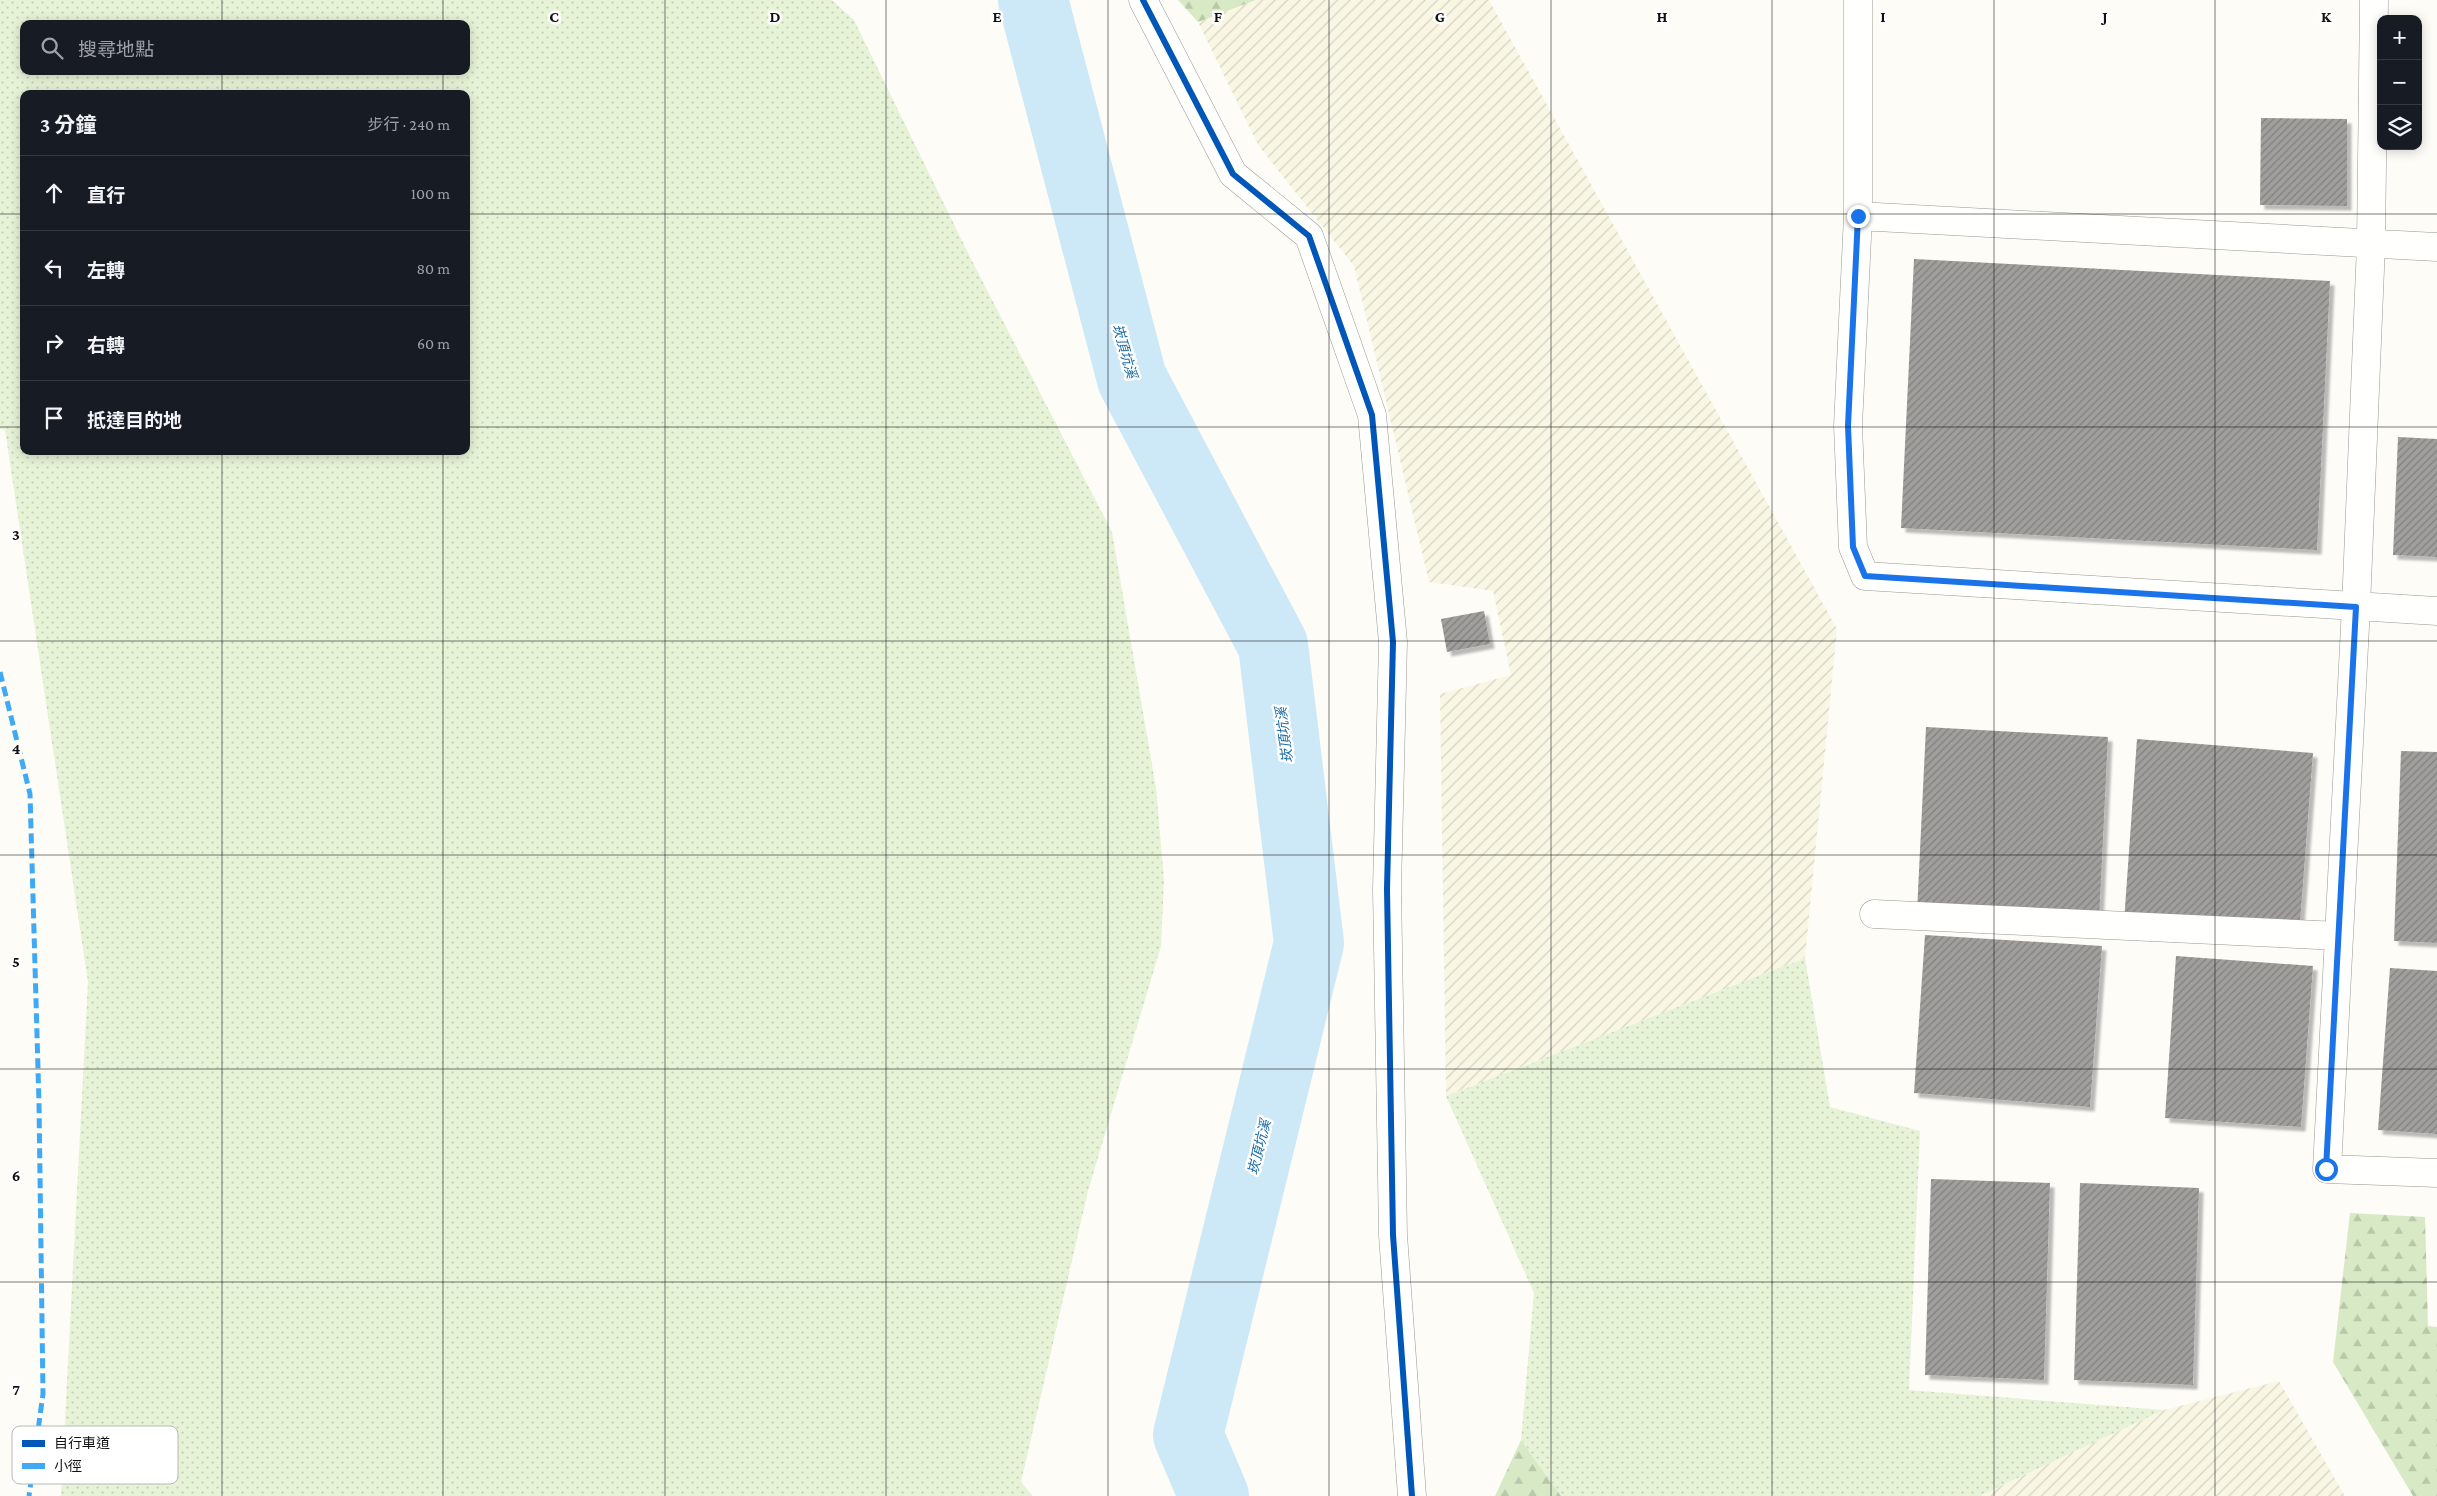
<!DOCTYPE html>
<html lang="zh-TW">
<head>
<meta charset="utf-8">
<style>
  body { margin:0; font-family:"Crimson Pro","Noto Sans TC",serif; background:#20242c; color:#f1f3f6 }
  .controls { position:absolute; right:15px; top:15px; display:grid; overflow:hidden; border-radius:10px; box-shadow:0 2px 12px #0003 }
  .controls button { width:45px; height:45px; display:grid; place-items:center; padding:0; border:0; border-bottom:1px solid #363941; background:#171b24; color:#f1f3f6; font:25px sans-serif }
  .stop { position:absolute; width:15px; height:15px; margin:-11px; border:4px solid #1a73e8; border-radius:50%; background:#fff }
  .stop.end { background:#1a73e8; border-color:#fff; box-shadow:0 1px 5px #0008 }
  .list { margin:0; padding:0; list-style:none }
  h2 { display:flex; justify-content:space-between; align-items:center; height:65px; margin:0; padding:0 20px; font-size:21px }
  h2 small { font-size:16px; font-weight:400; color:#9ea1a6 }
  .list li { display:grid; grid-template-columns:32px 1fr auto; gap:15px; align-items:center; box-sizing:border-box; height:75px; padding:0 20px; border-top:1px solid #363941 }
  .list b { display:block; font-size:19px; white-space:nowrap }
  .list em { font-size:16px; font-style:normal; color:#9ea1a6 }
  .icon { flex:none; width:28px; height:28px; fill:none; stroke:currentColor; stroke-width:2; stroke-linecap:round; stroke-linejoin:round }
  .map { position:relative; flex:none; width:2437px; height:1496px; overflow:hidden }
  .search { position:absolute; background:#171b24; box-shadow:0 2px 12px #0003; left:20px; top:20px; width:450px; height:55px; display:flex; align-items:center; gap:12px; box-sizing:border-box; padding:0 18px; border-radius:10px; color:#9ea1a6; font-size:19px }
  .panel { position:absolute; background:#171b24; box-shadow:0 2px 12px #0003; left:20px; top:90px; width:450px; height:365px; border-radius:10px }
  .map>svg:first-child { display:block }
  .farmland { fill:url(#farmland-furrows) }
  .grass { fill:url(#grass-dots); fill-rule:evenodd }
  .forest { fill:url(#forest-firs) }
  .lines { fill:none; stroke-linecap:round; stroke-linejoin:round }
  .river { stroke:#cde8f7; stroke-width:70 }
  .building { fill:url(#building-hatch); filter:url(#shadow) }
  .minor-casing { stroke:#979795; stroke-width:29 }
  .minor { stroke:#fffffe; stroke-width:28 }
  .quiet { stroke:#3fa9f5; stroke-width:5; stroke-dasharray:10 5; stroke-linecap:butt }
  .cycleway-casing { stroke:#fff; stroke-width:9 }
  .cycleway { stroke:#0057b8; stroke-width:6 }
  .route { stroke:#1a73e8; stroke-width:6 }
  .grid { fill:none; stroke:#111; stroke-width:1; stroke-opacity:0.55 }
  .labels { text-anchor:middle; stroke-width:5; stroke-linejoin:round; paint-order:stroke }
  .water-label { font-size:14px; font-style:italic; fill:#1768a6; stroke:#fff }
  .key { fill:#fff; stroke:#b8b8b8; stroke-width:1 }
  .key-label { font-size:14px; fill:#111 }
  .grid-label { font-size:16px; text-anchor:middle; font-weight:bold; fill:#111; stroke:#fff; stroke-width:5; stroke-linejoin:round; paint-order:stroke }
</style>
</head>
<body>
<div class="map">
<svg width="2437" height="1496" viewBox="0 0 2437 1496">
  <defs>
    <pattern id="farmland-furrows" width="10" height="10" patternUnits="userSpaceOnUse" patternTransform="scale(1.25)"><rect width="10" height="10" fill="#f9f7e4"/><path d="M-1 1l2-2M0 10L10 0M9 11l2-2" fill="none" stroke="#d4d3c3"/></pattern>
    <pattern id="grass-dots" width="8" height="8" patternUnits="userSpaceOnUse" patternTransform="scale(1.25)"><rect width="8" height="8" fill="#e7f3d7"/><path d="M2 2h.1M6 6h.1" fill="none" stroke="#c5cfb8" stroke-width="1.8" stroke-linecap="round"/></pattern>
    <pattern id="forest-firs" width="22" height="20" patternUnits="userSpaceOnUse" patternTransform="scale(1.25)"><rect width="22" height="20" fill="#d8eac5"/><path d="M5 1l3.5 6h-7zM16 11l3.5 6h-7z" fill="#b8c8a8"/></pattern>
    <pattern id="building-hatch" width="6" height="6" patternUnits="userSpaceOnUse" patternTransform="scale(1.25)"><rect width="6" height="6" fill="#a19f9c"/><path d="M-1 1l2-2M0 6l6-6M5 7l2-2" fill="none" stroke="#82807e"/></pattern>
    <filter id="shadow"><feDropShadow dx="4.5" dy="4.5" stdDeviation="1" flood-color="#0004"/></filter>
  </defs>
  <rect width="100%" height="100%" fill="#fdfcf7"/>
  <!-- farmland -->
  <path class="farmland" d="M 1256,0 L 1489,0 L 1837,629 L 1805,958 L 1446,1096 L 1440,694 L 1511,675 L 1493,591 L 1429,582 L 1354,266 L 1258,145 L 1198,22 Z
    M 2279,1381 L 2345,1496 L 1979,1496 L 2164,1410 Z"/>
  <!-- grass -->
  <path class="grass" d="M 0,0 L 832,0 L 854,20 L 971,259 L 1112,532 L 1156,788 L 1164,880 L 1161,946 L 1088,1191 L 1021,1482 L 1033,1496 L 61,1496 L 88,982 L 5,430 L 0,429 ZM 24,24 L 466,24 L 466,71 L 24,71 ZM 24,94 L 466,94 L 466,451 L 24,451 Z
    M 1805,958 L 1830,1107 L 1920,1131 L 1909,1390 L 2164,1410 L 1979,1496 L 1561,1496 L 1521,1440 L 1534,1293 L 1446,1096 Z"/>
  <!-- forest -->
  <path class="forest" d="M 1178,0 L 1256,0 L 1198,22 Z
    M 2350,1213 L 2425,1217 L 2428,1326 L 2437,1327 L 2437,1496 L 2413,1496 L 2333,1362 Z
    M 1521,1440 L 1561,1496 L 1495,1496 Z"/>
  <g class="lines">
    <!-- river -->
    <path class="river" d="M 1033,0 L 1132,379 L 1273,645 L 1309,943 L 1188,1435 L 1214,1496"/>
  </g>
  <!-- building -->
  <path class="building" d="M 2261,118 L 2347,119 L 2347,206 L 2260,205 Z
    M 1914,259 L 2330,281 L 2317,550 L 1901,528 Z
    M 2398,437 L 2437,439 L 2437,557 L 2393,555 Z
    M 1484,611 L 1490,644 L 1447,652 L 1441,619 Z
    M 1926,727 L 2108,737 L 2099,921 L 1917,912 Z
    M 2137,739 L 2313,753 L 2299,936 L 2124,922 Z
    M 2401,751 L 2437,752 L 2437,943 L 2394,941 Z
    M 1925,935 L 2102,946 L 2090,1107 L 1914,1093 Z
    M 2176,956 L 2313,966 L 2301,1127 L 2165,1118 Z
    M 2390,968 L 2437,971 L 2437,1134 L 2378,1130 Z
    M 1931,1179 L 2050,1183 L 2044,1380 L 1925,1375 Z
    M 2080,1183 L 2199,1188 L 2193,1385 L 2074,1380 Z"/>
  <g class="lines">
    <!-- minor casing -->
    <g class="minor-casing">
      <path id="minor" d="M 1143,0 L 1233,174 L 1309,236 L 1372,415 L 1393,642 L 1387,889 L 1393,1235 L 1412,1496
        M 1858,0 L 1858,216 L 1848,426 L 1853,547 L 1865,576 L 2437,611
        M 2374,0 L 2371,245 L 2356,607 L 2327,1169 L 2437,1173
        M 1858,216 L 2437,247
        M 1874,914 L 2339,936"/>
    </g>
    <!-- minor -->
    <use href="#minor" class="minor"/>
    <!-- quiet -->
    <path class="quiet" d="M 0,672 L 30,794 L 39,1103 L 43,1394 L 29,1496"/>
    <!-- cycleway casing -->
    <g class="cycleway-casing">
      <path id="cycleway" d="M 1143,0 L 1233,174 L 1309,236 L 1372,415 L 1393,642 L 1387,889 L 1393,1235 L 1412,1496"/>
    </g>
    <!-- cycleway -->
    <use href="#cycleway" class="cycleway"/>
  </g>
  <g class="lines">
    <!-- route -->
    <path class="route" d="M 1858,216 L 1848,426 L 1853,547 L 1865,576 L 2356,607 L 2326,1169"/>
  </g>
  <!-- grid -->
  <path class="grid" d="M 222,0 L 222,24M 443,0 L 443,24M 665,0 L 665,1496M 886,0 L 886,1496M 1108,0 L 1108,1496M 1329,0 L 1329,1496M 1551,0 L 1551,1496M 1772,0 L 1772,1496M 1994,0 L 1994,1496M 2215,0 L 2215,1496M 222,71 L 222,94M 443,71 L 443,94M 0,214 L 24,214M 466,214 L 2437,214M 0,427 L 24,427M 466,427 L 2437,427M 222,451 L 222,1496M 443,451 L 443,1496M 0,641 L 2437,641M 0,855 L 2437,855M 0,1069 L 2437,1069M 0,1282 L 2437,1282"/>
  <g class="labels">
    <!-- water labels -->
    <g class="water-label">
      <text transform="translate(1125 351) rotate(74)" y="5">崁頂坑溪</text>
      <text transform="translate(1284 735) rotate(-97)" y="5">崁頂坑溪</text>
      <text transform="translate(1259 1147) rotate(-76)" y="5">崁頂坑溪</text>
    </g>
  </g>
  <!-- legend -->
  <rect x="12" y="1426" width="166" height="58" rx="8" class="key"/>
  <rect x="22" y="1440" width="23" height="7" fill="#0057b8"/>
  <rect x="22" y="1463" width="23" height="6" fill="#3fa9f5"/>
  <g class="key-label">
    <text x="54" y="1448">自行車道</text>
    <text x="54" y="1471">小徑</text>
  </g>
  <g class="grid-label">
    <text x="554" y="22">C</text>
    <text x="775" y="22">D</text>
    <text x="997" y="22">E</text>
    <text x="1218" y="22">F</text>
    <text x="1440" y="22">G</text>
    <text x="1662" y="22">H</text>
    <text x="1883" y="22">I</text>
    <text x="2105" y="22">J</text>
    <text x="2326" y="22">K</text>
    <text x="16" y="540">3</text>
    <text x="16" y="754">4</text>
    <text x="16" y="967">5</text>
    <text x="16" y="1181">6</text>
    <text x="16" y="1395">7</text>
  </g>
</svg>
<div class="controls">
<button>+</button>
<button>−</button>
<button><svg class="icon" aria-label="layers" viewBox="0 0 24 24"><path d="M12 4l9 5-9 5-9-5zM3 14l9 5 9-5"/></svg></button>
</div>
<div class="stop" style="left:2326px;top:1169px"></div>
<div class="stop end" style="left:1858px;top:216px"></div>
<div class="search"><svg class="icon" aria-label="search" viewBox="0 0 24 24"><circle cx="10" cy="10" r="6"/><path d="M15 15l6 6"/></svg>搜尋地點</div>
<section class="panel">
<h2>3 分鐘<small>步行 · 240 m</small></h2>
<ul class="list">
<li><svg class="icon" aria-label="ahead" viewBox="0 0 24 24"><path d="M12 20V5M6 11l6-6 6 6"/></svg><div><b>直行</b></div><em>100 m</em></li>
<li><svg class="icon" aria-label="left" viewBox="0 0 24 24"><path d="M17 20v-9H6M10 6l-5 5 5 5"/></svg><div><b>左轉</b></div><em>80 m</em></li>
<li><svg class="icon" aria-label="right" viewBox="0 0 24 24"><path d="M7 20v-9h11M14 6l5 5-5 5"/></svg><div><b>右轉</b></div><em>60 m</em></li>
<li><svg class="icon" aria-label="arrive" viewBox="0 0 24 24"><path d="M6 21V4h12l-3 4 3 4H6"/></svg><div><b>抵達目的地</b></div></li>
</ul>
</section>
</div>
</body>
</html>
